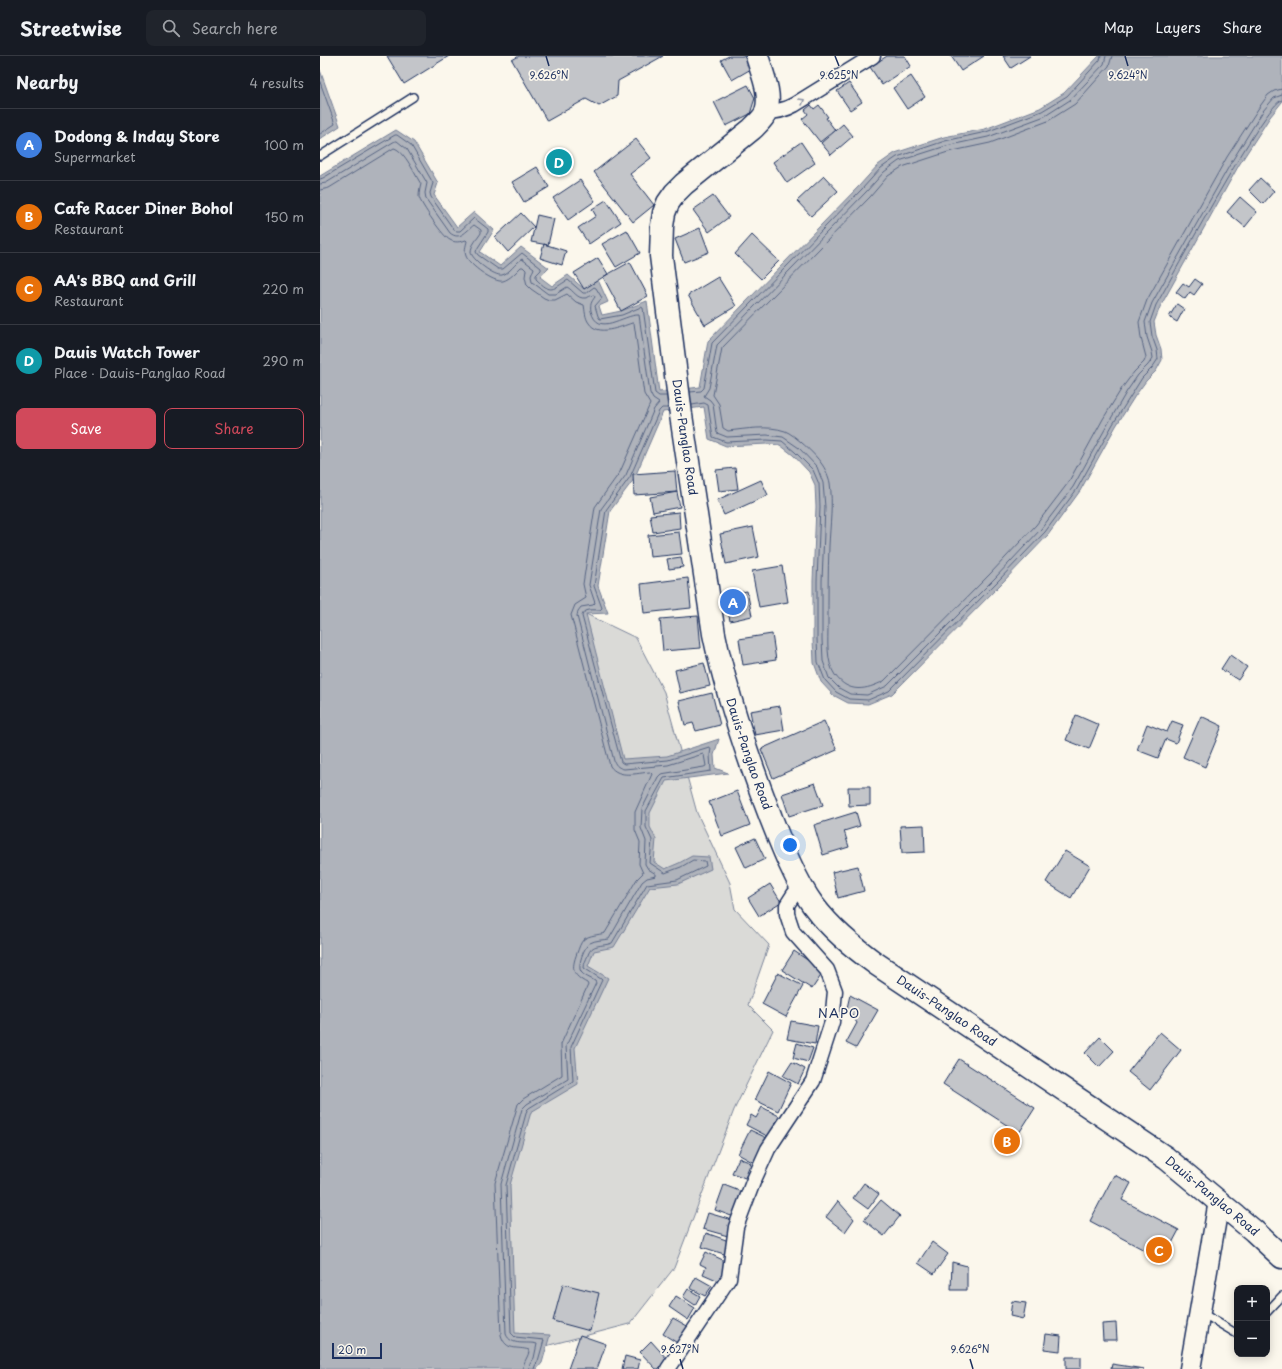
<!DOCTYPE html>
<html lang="en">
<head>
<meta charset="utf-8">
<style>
  body { margin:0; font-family:"Playpen Sans",sans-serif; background:#20242c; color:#f1f3f6 }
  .controls { position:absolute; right:12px; bottom:12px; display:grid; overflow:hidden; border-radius:8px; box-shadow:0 2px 10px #0003 }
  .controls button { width:36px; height:36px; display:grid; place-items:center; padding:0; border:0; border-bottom:1px solid #363941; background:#171b24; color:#f1f3f6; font:20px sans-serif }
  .scale { position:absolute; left:12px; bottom:10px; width:50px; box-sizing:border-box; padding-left:4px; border:2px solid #1b2f5e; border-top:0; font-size:11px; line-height:14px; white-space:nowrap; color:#1b2f5e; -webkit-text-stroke:3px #fbf7ec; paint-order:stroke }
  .you { position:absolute; left:470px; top:789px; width:14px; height:14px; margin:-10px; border:3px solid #fff; border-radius:50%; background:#1a73e8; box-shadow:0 0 0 6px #1a73e833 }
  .badge { display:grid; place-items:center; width:26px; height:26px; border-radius:50%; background:#d1495b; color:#fff; font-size:13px; font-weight:700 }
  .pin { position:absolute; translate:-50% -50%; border:2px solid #fff; box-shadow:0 1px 4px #0006 }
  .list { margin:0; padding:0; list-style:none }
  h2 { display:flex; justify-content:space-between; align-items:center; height:52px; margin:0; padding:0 16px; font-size:17px }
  h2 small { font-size:13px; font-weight:400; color:#9ea1a6 }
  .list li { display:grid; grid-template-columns:26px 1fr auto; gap:12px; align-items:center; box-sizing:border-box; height:72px; padding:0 16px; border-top:1px solid #363941 }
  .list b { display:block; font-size:15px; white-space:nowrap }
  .list p { margin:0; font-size:13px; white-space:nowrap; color:#9ea1a6 }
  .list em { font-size:13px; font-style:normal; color:#9ea1a6 }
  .actions { display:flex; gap:8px; padding:12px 16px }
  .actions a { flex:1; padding:9px 0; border:1px solid #d1495b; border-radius:8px; text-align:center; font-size:14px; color:#d1495b }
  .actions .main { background:#d1495b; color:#fff }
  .icon { flex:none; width:22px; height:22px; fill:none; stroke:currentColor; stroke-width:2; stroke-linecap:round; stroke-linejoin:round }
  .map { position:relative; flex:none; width:962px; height:1313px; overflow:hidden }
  header { display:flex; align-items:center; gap:24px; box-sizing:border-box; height:56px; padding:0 20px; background:#171b24; border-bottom:1px solid #363941 }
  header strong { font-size:19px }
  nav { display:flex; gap:22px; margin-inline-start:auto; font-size:14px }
  .search { width:280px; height:36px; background:#20242c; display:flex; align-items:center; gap:10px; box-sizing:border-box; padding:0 14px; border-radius:8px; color:#9ea1a6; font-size:15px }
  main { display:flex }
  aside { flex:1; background:#171b24 }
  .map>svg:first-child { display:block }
  .green { fill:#dadad7; stroke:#7a849a }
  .water { fill:#afb3bb; stroke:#747e96 }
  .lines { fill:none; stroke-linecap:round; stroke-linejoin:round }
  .shore { stroke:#566483; stroke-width:1 }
  .building { fill:#c3c5c9; stroke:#1b2f5e }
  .lane-casing { stroke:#1b2f5e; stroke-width:10 }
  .street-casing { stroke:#1b2f5e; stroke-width:17 }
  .secondary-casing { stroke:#1b2f5e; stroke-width:23 }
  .primary-casing { stroke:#1b2f5e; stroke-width:25 }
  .lane { stroke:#fbf7ec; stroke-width:7 }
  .street { stroke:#fbf7ec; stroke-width:14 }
  .secondary { stroke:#fbf7ec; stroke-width:20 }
  .primary { stroke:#fbf7ec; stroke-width:22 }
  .oneway { stroke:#8b93a5 }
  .ticks { fill:none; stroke:#1b2f5e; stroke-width:1.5 }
  .labels { text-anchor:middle; stroke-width:3.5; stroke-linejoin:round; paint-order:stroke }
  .street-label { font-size:12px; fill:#1b2f5e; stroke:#fbf7ec }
  .neighbourhood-label { font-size:13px; letter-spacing:1px; fill:#1b2f5e; stroke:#fbf7ec }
  .ticks-label { font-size:10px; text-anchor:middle; fill:#1b2f5e; stroke:#fbf7ec; stroke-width:3.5; stroke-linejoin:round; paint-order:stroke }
</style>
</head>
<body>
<header>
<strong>Streetwise</strong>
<div class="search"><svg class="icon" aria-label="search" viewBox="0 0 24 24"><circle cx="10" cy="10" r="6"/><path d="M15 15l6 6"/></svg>Search here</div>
<nav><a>Map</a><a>Layers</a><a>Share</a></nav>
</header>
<main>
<aside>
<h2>Nearby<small>4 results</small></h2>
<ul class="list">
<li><span class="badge" style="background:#3f7fe0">A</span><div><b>Dodong &amp; Inday Store</b><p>Supermarket</p></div><em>100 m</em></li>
<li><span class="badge" style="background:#e8710a">B</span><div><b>Cafe Racer Diner Bohol</b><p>Restaurant</p></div><em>150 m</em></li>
<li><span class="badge" style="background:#e8710a">C</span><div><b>AA's BBQ and Grill</b><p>Restaurant</p></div><em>220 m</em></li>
<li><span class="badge" style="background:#0f9aa8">D</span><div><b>Dauis Watch Tower</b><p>Place · Dauis-Panglao Road</p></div><em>290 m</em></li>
</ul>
<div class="actions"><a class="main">Save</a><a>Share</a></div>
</aside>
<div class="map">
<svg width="962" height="1313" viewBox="0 0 962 1313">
  <rect width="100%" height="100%" fill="#fbf7ec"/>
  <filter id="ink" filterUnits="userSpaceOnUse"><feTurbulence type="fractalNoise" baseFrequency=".025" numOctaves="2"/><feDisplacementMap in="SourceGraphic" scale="8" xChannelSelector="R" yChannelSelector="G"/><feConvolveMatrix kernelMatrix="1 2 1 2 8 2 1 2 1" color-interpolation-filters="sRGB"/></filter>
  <g filter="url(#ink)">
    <!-- green -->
    <path class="green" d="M 266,558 L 316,582 L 344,636 L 377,757 L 410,827 L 415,853 L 449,889 L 428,949 L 453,974 L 414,1054 L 354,1212 L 310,1268 L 214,1293 L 179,1270 L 169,1234 Z"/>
    <!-- water -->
    <path class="water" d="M 779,0 L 962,0 L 962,46 L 950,61 L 919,109 L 840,251 L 834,266 L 836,279 L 841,293 L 842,304 L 836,315 L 826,325 L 815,340 L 796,370 L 760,435 L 728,479 L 681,528 L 572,638 L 548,648 L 528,647 L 513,639 L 501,626 L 494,607 L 493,584 L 493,525 L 496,451 L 495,429 L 489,416 L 473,399 L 460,389 L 447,388 L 406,390 L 389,383 L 384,351 L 343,356 L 314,423 L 290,455 L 278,530 L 288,557 L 266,558 L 303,703 L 347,700 L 399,683 L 394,699 L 395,712 L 408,717 L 346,725 L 330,757 L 330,771 L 336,783 L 334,806 L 345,813 L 359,807 L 372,800 L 389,801 L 391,813 L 358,828 L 330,831 L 294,891 L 274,895 L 268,910 L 288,922 L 255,992 L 258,1028 L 211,1056 L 190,1129 L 195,1277 L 230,1279 L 222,1307 L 217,1313 L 0,1313 L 0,120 L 76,74 L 94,86 L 118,127 L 114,139 L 137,171 L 154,156 L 174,174 L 160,196 L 180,210 L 201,191 L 229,212 L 220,221 L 232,230 L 248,219 L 264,233 L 278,224 L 288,246 L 279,250 L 282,259 L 301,255 L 327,245 L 339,336 L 380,331 L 388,285 L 539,130 L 558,109 L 575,97 L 624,81 L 665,73 L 720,52 L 744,37 Z
      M 0,14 L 20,70 L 0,83 Z"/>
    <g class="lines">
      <!-- shore -->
      <path class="shore" d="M 786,0 L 784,8 L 750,44 L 725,60 L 668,81 L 626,90 L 579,105 L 564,116 L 546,136 L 397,289 L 389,332 L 384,340 L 390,344 L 393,348 L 397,377 L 407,381 L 447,379 L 463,381 L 479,392 L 497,411 L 503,427 L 505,451 L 502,525 L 502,583 L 503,605 L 509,622 L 519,632 L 530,638 L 547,639 L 567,630 L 675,522 L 721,473 L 753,431 L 789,366 L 807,335 L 818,319 L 828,309 L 833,302 L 832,296 L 827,281 L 825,266 L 832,247 L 912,105 L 943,55 L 954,42 L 962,39
        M 792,0 L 789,10 L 755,48 L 728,65 L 670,87 L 628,96 L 582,111 L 568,120 L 550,141 L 402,292 L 393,339 L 399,348 L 403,372 L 408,375 C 426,373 448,369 465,375 C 474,378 496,399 501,407 C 505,412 509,421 510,427 C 513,447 510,469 509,490 C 508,516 508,543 508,569 C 508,584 506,606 515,619 C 529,638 546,634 564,625 L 670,518 L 716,469 L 748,427 L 783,363 L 802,332 L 814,316 L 824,306 L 826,301 L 821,282 L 819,266 L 827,244 L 907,101 L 938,53 L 948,39 L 954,35 L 962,33
        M 0,26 L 15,68 L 0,78
        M 0,123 L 3,122 L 75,79 L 77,79 L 91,89 L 113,127 L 110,137 L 111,141 L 134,174 L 137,175 L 140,175 L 154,162 L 168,173 L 168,176 L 157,193 L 156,196 L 158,199 L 178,213 L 183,213 L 202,197 L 221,212 L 221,214 L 216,219 L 216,223 C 232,239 232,233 248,224 L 263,237 L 266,237 L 274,231 L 276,232 L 282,242 L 275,250 L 278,260 L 280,263 L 302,259 L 321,251 L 323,252 L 335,337 L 339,340 L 346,340
        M 0,128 L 6,127 L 75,85 L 77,85 L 87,93 L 107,127 L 105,137 L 106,143 L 130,177 C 140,185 146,175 154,169 L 161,174 L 161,177 C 158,182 151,189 151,196 C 151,203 175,221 182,219 C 190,217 195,207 202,203 L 214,212 L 211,220 L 212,226 L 228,238 L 236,238 L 247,231 C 253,234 257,243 265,242 C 268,242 271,239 274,239 L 275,241 C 271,246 270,249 271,255 C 278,282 303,258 319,259 L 330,337 L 333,343 L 339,347 L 334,353 L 306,419 L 281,453 L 269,529 L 275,547 L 273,549 L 261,551 L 258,555 L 257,560 L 294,705 C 296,710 299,712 304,713 L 348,709 L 383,698 L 384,699 L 386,710 L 384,711 L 341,718 L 338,721 L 322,753 L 321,772 L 326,785 L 325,808 L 328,813 L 336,818 L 336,820 L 327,822 L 322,826 L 289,883 C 283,884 275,884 270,887 C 264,890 257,910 261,916 C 264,920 270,922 275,925 L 276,927 L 246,990 L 248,1023 L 207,1048 L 202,1053 L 181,1128 L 186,1278 C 191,1291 207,1285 217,1288 L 214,1302 L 210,1308 L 209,1313
        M 0,134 L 9,132 L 74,92 C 85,95 95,119 101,128 C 100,132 99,136 99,141 C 100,147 124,182 130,184 C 135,187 140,186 146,184 L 147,185 C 146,190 144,195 146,200 C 149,209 174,227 183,225 C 190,223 196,216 201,211 L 203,211 L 206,214 L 205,221 L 207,229 L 211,233 L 224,242 L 229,244 L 235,244 L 247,238 L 256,246 L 264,249 C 265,254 265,262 269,267 C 278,281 300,271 312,267 L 314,267 L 324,338 L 330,348 L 300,416 L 275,451 L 263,528 L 266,542 L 255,549 L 251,559 L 290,710 C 299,723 317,717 330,716 L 332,718 L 315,756 L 315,774 L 320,786 L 319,808 L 323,817 L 317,823 L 285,877 C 278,879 270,879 264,883 C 260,887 259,892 257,897 C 251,913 252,919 267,927 L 268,929 L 241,988 L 242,1019 L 203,1043 L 198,1048 L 175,1127 L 181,1279 C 186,1296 197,1290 209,1294 C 209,1301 203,1305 203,1313
        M 370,336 L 381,335 L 384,332 L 392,287 L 542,133 L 561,112 L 577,101 L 625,85 L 666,76 L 722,55 L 747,40 L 780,4 L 781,0
        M 372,349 L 384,347 L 388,349 L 393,381 L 406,386 L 447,384 L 462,385 L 475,396 L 493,414 L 499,428 L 500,451 L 497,525 L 497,583 L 498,606 L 505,624 L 516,636 L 529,643 L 548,644 L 569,635 L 678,525 L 725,476 L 757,433 L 793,368 L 812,338 L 822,322 L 832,312 L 838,303 L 837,294 L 832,280 L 830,266 L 836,249 C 851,224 945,46 962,44
        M 214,1313 L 215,1310 L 218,1305 L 224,1284 L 195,1281 L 191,1277 L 186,1129 L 207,1054 L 209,1052 L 253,1025 L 251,991 L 282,924 L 281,923 L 264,912 C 264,907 266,904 268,899 C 272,887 281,891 292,887 L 327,828 L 357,824 L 386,810 L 385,805 L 373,804 L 361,811 L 345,817 L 330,807 L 332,784 L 326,771 L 326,755 L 344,722 L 391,715 L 390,699 L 391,692 L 389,691 L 348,704 L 304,708 L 301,706 L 262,560 C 264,552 274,554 280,554 L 282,552 L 274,530 L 286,454 L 310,421 L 339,355 L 342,352 L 348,352"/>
    </g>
    <!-- building -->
    <path class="building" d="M 67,0 L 129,0 L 84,28 Z
      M 199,0 L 343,0 L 298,25 L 297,40 L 279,50 L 266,43 L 227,65 L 192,4 Z
      M 409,0 L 424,0 L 431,13 L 412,24 L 401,4 Z
      M 567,0 L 585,0 L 591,10 L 562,29 L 550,11 Z
      M 631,0 L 664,0 L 641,15 Z
      M 683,0 L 710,0 L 691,12 Z
      M 591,20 L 605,41 L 587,53 L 573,32 Z
      M 529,27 L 542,46 L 530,54 L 517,35 Z
      M 428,29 L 435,42 L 430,58 L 406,70 L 394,46 Z
      M 491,49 L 494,53 L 499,49 L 508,61 L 506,62 L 515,74 L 500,86 L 482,63 L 488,58 L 485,54 Z
      M 523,68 L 533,80 L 511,99 L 501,87 Z
      M 316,83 L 331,102 L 310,118 L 334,149 L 313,166 L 274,116 Z
      M 481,86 L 495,107 L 467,127 L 453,106 Z
      M 245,95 L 251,104 L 244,115 L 232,116 L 227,107 L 232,97 Z
      M 217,111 L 229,131 L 204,146 L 192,126 Z
      M 504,120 L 518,135 L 491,160 L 477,145 Z
      M 940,122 L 954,135 L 943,148 L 929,134 Z
      M 260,124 L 275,145 L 248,164 L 233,142 Z
      M 393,140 L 409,161 L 389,176 L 373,154 Z
      M 920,141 L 937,156 L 925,171 L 907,156 Z
      M 286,144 L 301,166 L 269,188 L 258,172 L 276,160 L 272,153 Z
      M 201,157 L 214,171 L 188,196 L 175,181 Z
      M 217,159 L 234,163 L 228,189 L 211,186 Z
      M 380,172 L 389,196 L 364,206 L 355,183 Z
      M 307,174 L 320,197 L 296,211 L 282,188 Z
      M 432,179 L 459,205 L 441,223 L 415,198 Z
      M 224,188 L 246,195 L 242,209 L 220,202 Z
      M 278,202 L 288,218 L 264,233 L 254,217 Z
      M 310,206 L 328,240 L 301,255 L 283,221 Z
      M 398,221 L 416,250 L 385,269 L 368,239 Z
      M 875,223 L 882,228 L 874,239 L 870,236 L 865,243 L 856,236 L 863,227 L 869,231 Z
      M 857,248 L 864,253 L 857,266 L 849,261 Z
      M 415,412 L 418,433 L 399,435 L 396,414 Z
      M 355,415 L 357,436 L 314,439 L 313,418 Z
      M 441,424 L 448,439 L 404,459 L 397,444 Z
      M 357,436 L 360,451 L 333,456 L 330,441 Z
      M 359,456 L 360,472 L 333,476 L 330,459 Z
      M 433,471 L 439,501 L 406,508 L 400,478 Z
      M 359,476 L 362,498 L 330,501 L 328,479 Z
      M 361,501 L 363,511 L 349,513 L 347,503 Z
      M 462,510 L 468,546 L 439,551 L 432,515 Z
      M 368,522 L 371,552 L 324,557 L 321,528 Z
      M 427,535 L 432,560 L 410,565 L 405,539 Z
      M 378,560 L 381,592 L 343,595 L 340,563 Z
      M 452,578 L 456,604 L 423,609 L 419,583 Z
      M 910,599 L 927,611 L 918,624 L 901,613 Z
      M 384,607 L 390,630 L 360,637 L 355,614 Z
      M 392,637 L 400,669 L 376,675 L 373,667 L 365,669 L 359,645 Z
      M 460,650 L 464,674 L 435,679 L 430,655 Z
      M 756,659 L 779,669 L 769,693 L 746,684 Z
      M 881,660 L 902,670 L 885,711 L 863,701 Z
      M 504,665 L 517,694 L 453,722 L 441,693 Z
      M 852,665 L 863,669 L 856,687 L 846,683 L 838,702 L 817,694 L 827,668 L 847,676 Z
      M 495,727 L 503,749 L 469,760 L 462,738 Z
      M 528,731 L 550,731 L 550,749 L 529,750 Z
      M 417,735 L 430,769 L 402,780 L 389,746 Z
      M 536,756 L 540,770 L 524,775 L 529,791 L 503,799 L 494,769 Z
      M 604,769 L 605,796 L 582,797 L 580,770 Z
      M 435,782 L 445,803 L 426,812 L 416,791 Z
      M 745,795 L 770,810 L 751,842 L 726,826 Z
      M 538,810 L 544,835 L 518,842 L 512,816 Z
      M 450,828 L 461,846 L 439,860 L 428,842 Z
      M 474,895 L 504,915 L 492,933 L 462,914 Z
      M 458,917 L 483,930 L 466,961 L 442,948 Z
      M 530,939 L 558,954 L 536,992 L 526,987 L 537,967 L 527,952 Z
      M 471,965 L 498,970 L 495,988 L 467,983 Z
      M 840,976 L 861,994 L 830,1034 L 808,1016 Z
      M 780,981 L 794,995 L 779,1011 L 765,997 Z
      M 477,987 L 493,992 L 488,1006 L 473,1002 Z
      M 639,1003 L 715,1052 L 699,1077 L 623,1028 Z
      M 472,1006 L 485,1013 L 478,1028 L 463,1020 Z
      M 449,1015 L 471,1027 L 458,1055 L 435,1044 Z
      M 442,1051 L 459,1060 L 449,1081 L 426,1069 L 431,1059 L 436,1062 Z
      M 430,1074 L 447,1082 L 434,1107 L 418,1098 Z
      M 419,1102 L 431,1107 L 425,1122 L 412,1117 Z
      M 794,1119 L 811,1127 L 802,1144 L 859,1174 L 843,1204 L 770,1165 Z
      M 544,1127 L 559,1138 L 548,1153 L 533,1142 Z
      M 404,1129 L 422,1136 L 414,1161 L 395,1154 Z
      M 561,1144 L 580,1160 L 564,1180 L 544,1164 Z
      M 518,1145 L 534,1163 L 525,1176 L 506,1161 Z
      M 388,1157 L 412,1164 L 408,1180 L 383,1173 Z
      M 386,1177 L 409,1185 L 404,1198 L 382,1191 Z
      M 612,1186 L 628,1198 L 614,1218 L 598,1207 Z
      M 386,1196 L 407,1206 L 399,1225 L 383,1218 L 386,1211 L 380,1208 Z
      M 632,1206 L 647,1210 L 647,1234 L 631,1234 Z
      M 376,1221 L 392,1230 L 385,1240 L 370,1232 Z
      M 243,1228 L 279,1237 L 270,1275 L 233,1265 Z
      M 368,1233 L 380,1240 L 375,1249 L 363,1241 Z
      M 356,1240 L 375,1252 L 368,1264 L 349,1251 Z
      M 692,1245 L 706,1247 L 703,1263 L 690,1260 Z
      M 353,1262 L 369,1271 L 359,1288 L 343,1278 Z
      M 796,1267 L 797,1284 L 783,1284 L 782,1268 Z
      M 726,1278 L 741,1280 L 740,1295 L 724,1293 Z
      M 260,1279 L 286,1288 L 277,1313 L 248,1313 Z
      M 331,1285 L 348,1304 L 338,1313 L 336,1313 L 320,1296 Z
      M 305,1300 L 320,1304 L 318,1313 L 302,1313 Z
      M 746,1301 L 761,1301 L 761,1313 L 746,1313 Z
      M 792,1308 L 824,1313 L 791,1313 Z"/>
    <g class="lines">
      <!-- lane casing -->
      <g class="lane-casing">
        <path id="lane" d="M 0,100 L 93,41
          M 947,1256 L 962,1240
          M 882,1257 L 917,1278"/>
      </g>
      <!-- street casing -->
      <g class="street-casing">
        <path id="street" d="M 446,56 C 457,56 465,54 474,49 L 553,0
          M 348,1313 L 409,1222 L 416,1171 L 433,1126 L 448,1093 L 493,1025 L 512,966 L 515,935 L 507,914 L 473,876 L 467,858 L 467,849 L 474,838 L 481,830"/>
      </g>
      <!-- secondary casing -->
      <g class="secondary-casing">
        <path id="secondary" d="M 870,1313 L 899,1145"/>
      </g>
      <!-- primary casing -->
      <g class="primary-casing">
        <g id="primary">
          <path id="s1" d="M 437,0 C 442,17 452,38 446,56 C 444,62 437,68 432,73 L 364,128 L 355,137 L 348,147 L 344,157 L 342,170 L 341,200 L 361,359 L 394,578 C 407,641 428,702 451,762 C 462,790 476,826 493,849 C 511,873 532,890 555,907 L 846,1102 L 934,1175 L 962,1201"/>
        </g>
      </g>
      <!-- lane -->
      <use href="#lane" class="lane"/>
      <!-- street -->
      <use href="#street" class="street"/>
      <!-- secondary -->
      <use href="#secondary" class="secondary"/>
      <!-- primary -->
      <use href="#primary" class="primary"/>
    </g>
    <!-- one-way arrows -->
    <defs><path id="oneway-chevron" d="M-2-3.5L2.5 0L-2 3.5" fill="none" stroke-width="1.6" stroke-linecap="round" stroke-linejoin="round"/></defs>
    <use class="oneway" href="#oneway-chevron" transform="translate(482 45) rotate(-31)"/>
  </g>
  <!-- ticks -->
  <path class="ticks" d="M 226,0 L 229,10M 515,0 L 519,10M 805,0 L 808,10M 360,1303 L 363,1313M 650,1303 L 653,1313"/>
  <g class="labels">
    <!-- street labels -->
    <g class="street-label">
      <text dy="4" stroke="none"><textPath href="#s1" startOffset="429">Dauis-Panglao Road</textPath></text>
      <text dy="4" stroke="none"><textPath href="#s1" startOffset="753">Dauis-Panglao Road</textPath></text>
      <text dy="4" stroke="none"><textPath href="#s1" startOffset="1089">Dauis-Panglao Road</textPath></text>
      <text dy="4" stroke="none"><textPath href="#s1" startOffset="1413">Dauis-Panglao Road</textPath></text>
    </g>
    <!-- neighbourhood labels -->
    <g class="neighbourhood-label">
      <text x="519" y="962">NAPO</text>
    </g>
  </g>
  <g class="ticks-label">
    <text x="229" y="23">9.626°N</text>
    <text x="519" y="23">9.625°N</text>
    <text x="808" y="23">9.624°N</text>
    <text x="360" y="1297">9.627°N</text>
    <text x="650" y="1297">9.626°N</text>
  </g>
</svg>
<div class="controls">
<button>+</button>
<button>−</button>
</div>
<div class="scale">20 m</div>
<div class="you"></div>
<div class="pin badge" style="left:413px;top:546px;background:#3f7fe0">A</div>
<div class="pin badge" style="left:687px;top:1085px;background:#e8710a">B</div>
<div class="pin badge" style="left:839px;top:1194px;background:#e8710a">C</div>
<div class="pin badge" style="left:239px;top:106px;background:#0f9aa8">D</div>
</div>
</main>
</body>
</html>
